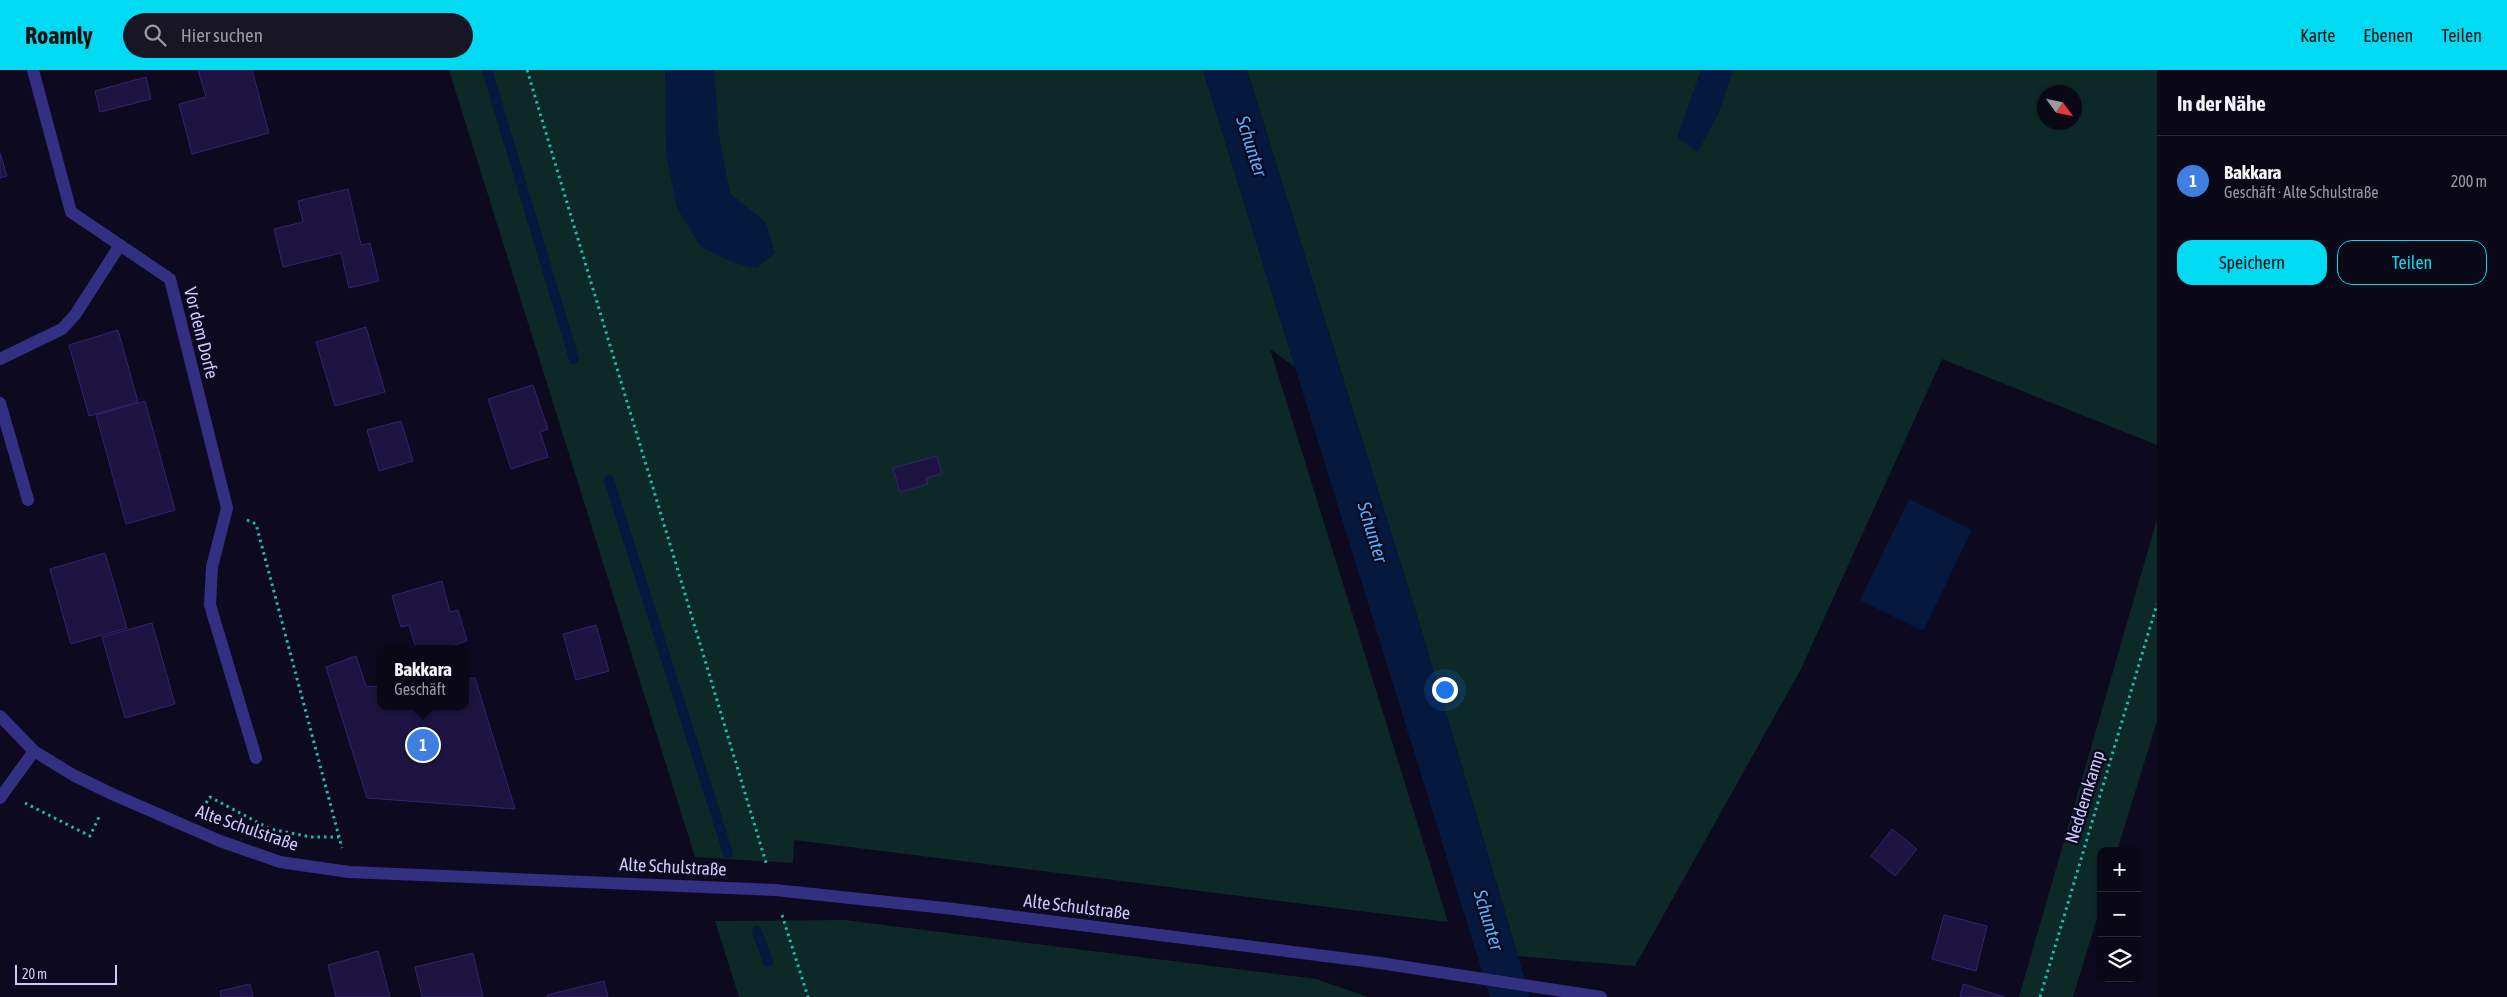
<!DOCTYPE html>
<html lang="de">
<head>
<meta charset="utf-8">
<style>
  body { margin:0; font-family:"Asap Condensed",sans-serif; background:#181624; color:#f1f3f6 }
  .controls { position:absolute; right:15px; bottom:15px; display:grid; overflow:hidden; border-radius:10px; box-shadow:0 1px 4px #0004 }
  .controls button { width:45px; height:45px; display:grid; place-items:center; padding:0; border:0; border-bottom:1px solid #2a2936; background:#0a0817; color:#f1f3f6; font:25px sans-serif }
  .compass { position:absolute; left:2037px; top:15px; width:45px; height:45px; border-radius:50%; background:#0a0817; box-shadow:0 1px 4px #0004; rotate:123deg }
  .scale { position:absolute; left:15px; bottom:12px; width:102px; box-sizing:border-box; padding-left:5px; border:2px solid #cec7ff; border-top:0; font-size:14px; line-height:18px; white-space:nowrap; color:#cec7ff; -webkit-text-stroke:4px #0d0a1f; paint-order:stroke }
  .you { position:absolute; left:1444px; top:619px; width:18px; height:18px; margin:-12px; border:4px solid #fff; border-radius:50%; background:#1a73e8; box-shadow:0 0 0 8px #1a73e833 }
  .badge { display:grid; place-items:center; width:32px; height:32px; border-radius:50%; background:#00daf2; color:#fff; font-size:16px; font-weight:700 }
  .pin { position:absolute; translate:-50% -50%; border:2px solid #fff; box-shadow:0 1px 5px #0006 }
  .popup { position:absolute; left:377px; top:575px; width:92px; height:65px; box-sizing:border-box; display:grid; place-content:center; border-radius:10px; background:#0a0817; filter:drop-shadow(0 1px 4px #0005); font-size:16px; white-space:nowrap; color:#999aa1 }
  .popup b { font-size:19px; color:#f1f3f6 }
  .popup::after { content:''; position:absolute; left:50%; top:100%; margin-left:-10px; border:10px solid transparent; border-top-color:#0a0817 }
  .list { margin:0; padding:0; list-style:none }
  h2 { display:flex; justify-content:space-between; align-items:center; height:65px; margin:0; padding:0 20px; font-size:21px }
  h2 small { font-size:16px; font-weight:400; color:#999aa1 }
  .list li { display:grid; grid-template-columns:32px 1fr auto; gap:15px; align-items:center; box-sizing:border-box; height:90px; padding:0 20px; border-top:1px solid #2a2936 }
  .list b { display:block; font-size:19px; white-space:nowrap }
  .list p { margin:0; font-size:16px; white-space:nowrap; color:#999aa1 }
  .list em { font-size:16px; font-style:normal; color:#999aa1 }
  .actions { display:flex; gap:10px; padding:15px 20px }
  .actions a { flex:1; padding:11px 0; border:1px solid #00daf2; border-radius:15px; text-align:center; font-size:18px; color:#00daf2 }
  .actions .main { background:#00daf2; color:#111 }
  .icon { flex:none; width:28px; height:28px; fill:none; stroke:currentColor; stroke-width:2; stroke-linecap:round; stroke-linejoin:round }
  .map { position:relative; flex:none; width:2157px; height:927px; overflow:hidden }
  header { display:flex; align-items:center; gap:30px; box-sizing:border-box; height:70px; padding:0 25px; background:#00daf2; color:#111 }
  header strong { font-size:24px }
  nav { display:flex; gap:28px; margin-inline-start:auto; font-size:18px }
  .search { width:350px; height:45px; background:#181624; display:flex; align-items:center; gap:12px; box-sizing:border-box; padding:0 18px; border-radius:28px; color:#999aa1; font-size:19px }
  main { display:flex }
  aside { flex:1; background:#0a0817 }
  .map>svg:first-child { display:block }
  .green { fill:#0c2928; fill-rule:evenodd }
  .water { fill:#04193d }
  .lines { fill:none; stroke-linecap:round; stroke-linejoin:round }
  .stream { stroke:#04193d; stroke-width:10 }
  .building { fill:#1d1441; stroke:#332370 }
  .path { stroke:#20bab1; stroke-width:3; stroke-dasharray:2.5 4; stroke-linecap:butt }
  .service { stroke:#333083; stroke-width:12 }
  .minor { stroke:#333083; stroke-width:12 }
  .tertiary { stroke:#333083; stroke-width:12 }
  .labels { text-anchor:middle; stroke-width:5; stroke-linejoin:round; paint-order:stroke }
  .street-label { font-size:18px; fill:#cec7ff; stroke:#0d0a1f }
  .water-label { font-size:19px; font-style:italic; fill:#55b0ff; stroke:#0d0a1f }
</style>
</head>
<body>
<header>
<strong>Roamly</strong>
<div class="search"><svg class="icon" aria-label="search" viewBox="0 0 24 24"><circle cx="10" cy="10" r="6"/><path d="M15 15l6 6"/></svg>Hier suchen</div>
<nav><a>Karte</a><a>Ebenen</a><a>Teilen</a></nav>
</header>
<main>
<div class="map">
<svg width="2157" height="927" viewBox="0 0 2157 927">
  <rect width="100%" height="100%" fill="#0d0a1f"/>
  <!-- green -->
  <path class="green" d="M 449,0 L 1203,0 L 1295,297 L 1270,279 L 1448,852 L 794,770 L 793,793 L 695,787 Z
    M 1247,0 L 2157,0 L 2157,375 L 1942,289 L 1801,599 L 1635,896 L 1518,886 L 1422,562 ZM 2044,22 L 2074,22 L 2074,52 L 2044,52 Z
    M 2157,449 L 2157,651 L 2117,781 L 2101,781 L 2101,835 L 2073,927 L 2019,927 Z
    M 844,850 L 1316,909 L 1368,927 L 739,927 L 715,851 Z"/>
  <!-- water -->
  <path class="water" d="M 665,0 L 714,0 L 719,65 L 730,123 L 766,153 L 775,183 L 757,198 L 734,193 L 701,177 L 677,138 L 666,84 Z
    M 1203,0 L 1247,0 L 1422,562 L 1530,927 L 1490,927 Z
    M 1701,0 L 1733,0 L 1720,40 L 1698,82 L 1677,68 Z
    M 1909,429 L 1972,460 L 1923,561 L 1860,530 Z"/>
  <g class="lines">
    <!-- stream -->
    <path class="stream" d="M 487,0 L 574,289
      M 609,410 L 728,783
      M 757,861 L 768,892"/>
  </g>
  <!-- building -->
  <path class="building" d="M 198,0 L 252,0 L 269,63 L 192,84 L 179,34 L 206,27 Z
    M 146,7 L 151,29 L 100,42 L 95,21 Z
    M 0,83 L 7,106 L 0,108 Z
    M 348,119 L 361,175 L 370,173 L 379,211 L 349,218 L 341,183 L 283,197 L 274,159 L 303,152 L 298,131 Z
    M 366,257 L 385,322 L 335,336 L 316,272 Z
    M 118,260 L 138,332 L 89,346 L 69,275 Z
    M 533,315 L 548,359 L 540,362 L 548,387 L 511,399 L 488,329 Z
    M 145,331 L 175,440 L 126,454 L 96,345 Z
    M 401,351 L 413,391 L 379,401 L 367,360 Z
    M 937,386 L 942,404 L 926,408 L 928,414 L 900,422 L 893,398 Z
    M 105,483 L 127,558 L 71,574 L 50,499 Z
    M 442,511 L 450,542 L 458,540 L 467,571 L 442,579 L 416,579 L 409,555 L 401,557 L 392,526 Z
    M 152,553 L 175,634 L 125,648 L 102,567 Z
    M 596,555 L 609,601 L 576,610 L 563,564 Z
    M 356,586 L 366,616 L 380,617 L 380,636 L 466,636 L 466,608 L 475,608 L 515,739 L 367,728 L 326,597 Z
    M 1892,759 L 1917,779 L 1895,806 L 1871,786 Z
    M 1944,845 L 1987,856 L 1976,901 L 1932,889 Z
    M 378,881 L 390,927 L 336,927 L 328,895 Z
    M 473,883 L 483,927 L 422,927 L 415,897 Z
    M 604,911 L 608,927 L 548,927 L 547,925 Z
    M 250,914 L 253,927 L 221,927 L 220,921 Z
    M 1963,914 L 2004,927 L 1960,927 Z"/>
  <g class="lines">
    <!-- path -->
    <path class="path" d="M 527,0 L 767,796
      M 247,450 L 256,454 L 342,778
      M 25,733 L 90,766 L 99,747
      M 206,733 L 210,727 L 270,759 L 311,767 L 339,767
      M 782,845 L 808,927
      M 2040,927 L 2157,534"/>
    <!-- service -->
    <path class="service" d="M 0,289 L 62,259 L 75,245 L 120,175
      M 0,333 L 28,430
      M 212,497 L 210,535 L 256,688"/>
    <!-- minor -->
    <path class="minor" d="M 33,0 L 71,142 L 170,209 L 227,438 L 212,497
      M 0,728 L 34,681"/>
    <!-- tertiary -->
    <path class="tertiary" d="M 0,646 L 34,681 L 73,705 L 112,724 L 220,771 L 280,792 L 349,802 L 775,820 L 954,839 L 1380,893 L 1601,927"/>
  </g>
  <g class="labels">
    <!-- street labels -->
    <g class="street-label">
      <text transform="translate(201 263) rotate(76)" y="6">Vor dem Dorfe</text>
      <text transform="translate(2085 727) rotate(-73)" y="6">Neddernkamp</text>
      <text transform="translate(247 758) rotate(19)" y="6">Alte Schulstraße</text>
      <text transform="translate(673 797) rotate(3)" y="6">Alte Schulstraße</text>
      <text transform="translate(1077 837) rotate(7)" y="6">Alte Schulstraße</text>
    </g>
    <!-- water labels -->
    <g class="water-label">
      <text transform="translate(1252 76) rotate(72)" y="7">Schunter</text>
      <text transform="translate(1373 462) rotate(73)" y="7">Schunter</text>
      <text transform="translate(1489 850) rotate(73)" y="7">Schunter</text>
    </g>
  </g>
</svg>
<div class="controls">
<button>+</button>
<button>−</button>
<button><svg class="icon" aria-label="layers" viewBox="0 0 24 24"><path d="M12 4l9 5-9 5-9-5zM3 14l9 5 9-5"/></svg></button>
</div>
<svg class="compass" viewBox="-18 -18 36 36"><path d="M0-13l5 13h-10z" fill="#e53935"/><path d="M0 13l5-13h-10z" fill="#999aa1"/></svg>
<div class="scale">20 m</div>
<div class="you"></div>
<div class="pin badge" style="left:423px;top:675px;background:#3f7fe0">1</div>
<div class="popup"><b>Bakkara</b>Geschäft</div>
</div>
<aside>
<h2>In der Nähe<small></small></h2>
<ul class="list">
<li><span class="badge" style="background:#3f7fe0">1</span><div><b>Bakkara</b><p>Geschäft · Alte Schulstraße</p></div><em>200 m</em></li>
</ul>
<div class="actions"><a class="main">Speichern</a><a>Teilen</a></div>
</aside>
</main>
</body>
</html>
